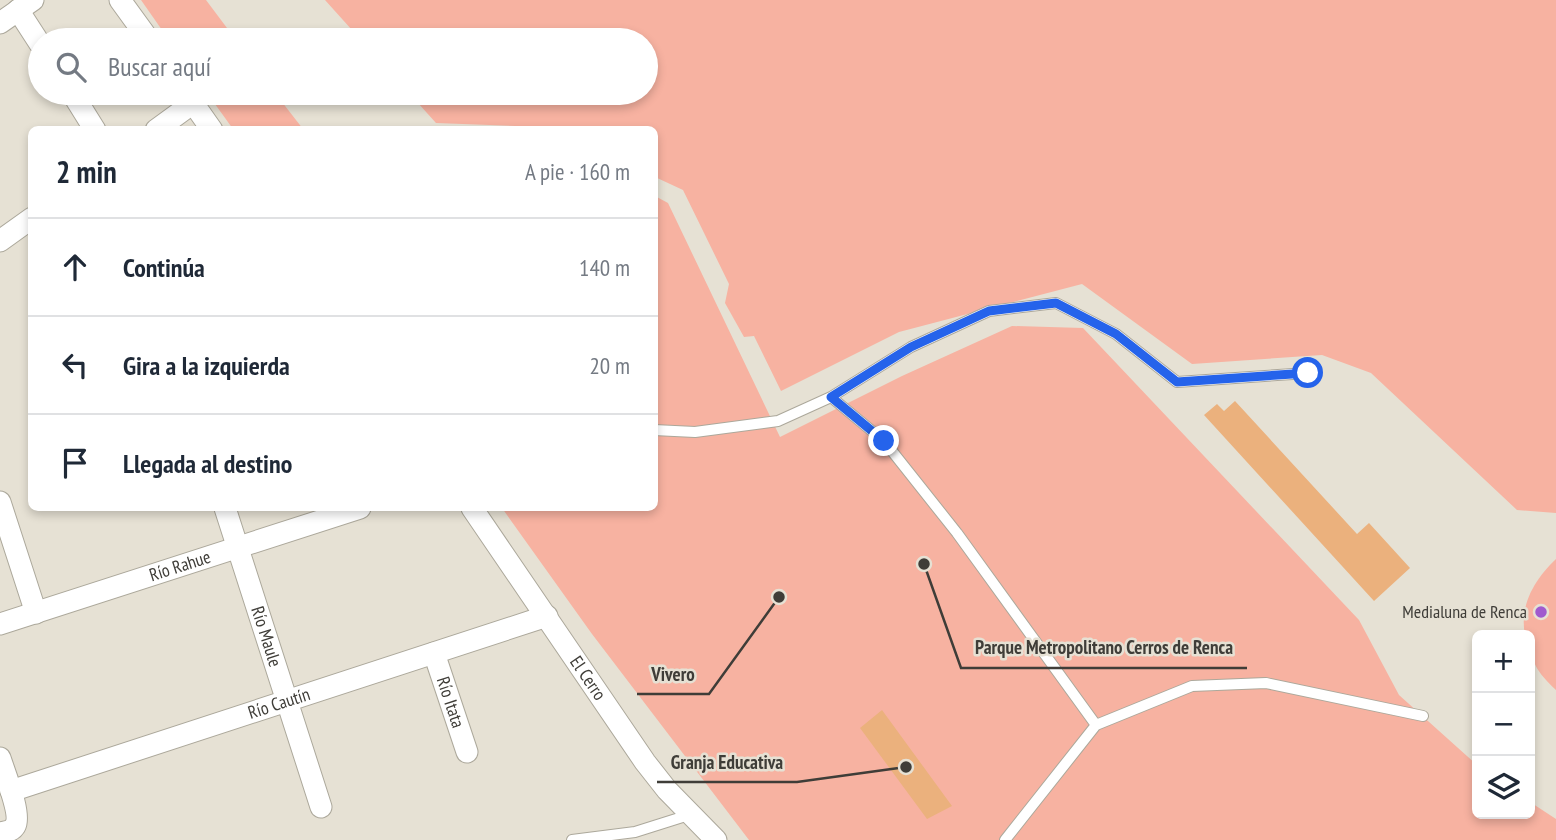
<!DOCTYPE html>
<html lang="es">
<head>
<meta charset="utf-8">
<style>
  body { margin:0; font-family:"PT Sans Narrow",sans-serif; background:#f6f6f7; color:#1f2937 }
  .controls { position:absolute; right:21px; bottom:21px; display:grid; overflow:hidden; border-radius:10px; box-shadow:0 4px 10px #0003 }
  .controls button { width:63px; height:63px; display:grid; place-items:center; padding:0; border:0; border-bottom:2px solid #e0e1e3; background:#fff; color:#1f2937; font:35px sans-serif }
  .stop { position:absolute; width:21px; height:21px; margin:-16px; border:5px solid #2563eb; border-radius:50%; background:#fff }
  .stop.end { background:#2563eb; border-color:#fff; box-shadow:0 2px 7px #0008 }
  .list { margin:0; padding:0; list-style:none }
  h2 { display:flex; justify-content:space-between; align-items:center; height:91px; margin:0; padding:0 28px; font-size:30px }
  h2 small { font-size:23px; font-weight:400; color:#747a83 }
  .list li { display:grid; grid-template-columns:46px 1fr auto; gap:21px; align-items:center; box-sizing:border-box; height:98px; padding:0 28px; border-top:2px solid #e0e1e3 }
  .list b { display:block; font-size:26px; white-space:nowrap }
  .list em { font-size:23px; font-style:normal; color:#747a83 }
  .icon { flex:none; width:38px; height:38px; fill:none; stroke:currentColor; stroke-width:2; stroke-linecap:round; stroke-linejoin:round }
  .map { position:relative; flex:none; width:1556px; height:840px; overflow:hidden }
  .search { position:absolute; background:#fff; box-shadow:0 4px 10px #0003; left:28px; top:28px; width:630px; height:77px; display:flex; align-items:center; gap:18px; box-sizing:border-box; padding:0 24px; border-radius:38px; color:#747a83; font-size:26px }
  .panel { position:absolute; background:#fff; box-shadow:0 4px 10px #0003; left:28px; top:126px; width:630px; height:385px; border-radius:10px }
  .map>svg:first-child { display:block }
  .green { fill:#f7b2a1 }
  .building { fill:#ebb17d }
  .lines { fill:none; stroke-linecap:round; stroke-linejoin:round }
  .lane-casing { stroke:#aca89b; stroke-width:12 }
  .street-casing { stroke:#aca89b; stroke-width:23 }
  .lane { stroke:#fff; stroke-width:10 }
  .street { stroke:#fff; stroke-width:21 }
  .route { stroke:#2563eb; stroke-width:9 }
  .poi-dot { fill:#a05ace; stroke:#e6e1d4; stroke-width:2.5 }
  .labels { text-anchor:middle; stroke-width:5; stroke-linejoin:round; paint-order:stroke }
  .street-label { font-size:18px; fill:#3f3d38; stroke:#e6e1d4 }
  .poi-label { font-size:18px; fill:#3f3d38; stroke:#e6e1d4; text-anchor:end }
  .leader { fill:none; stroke:#3f3d38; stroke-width:2.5 }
  .callout-dot { fill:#3f3d38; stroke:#e6e1d4; stroke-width:2.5 }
  .callout-label { font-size:19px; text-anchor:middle; font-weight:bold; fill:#3f3d38; stroke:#e6e1d4; stroke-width:5; stroke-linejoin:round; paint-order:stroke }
</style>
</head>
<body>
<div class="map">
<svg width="1556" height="840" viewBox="0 0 1556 840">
  <rect width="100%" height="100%" fill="#e6e1d4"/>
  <!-- green -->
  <path class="green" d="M 141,0 L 206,0 L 236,40 L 169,40 Z
    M 325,0 L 1556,0 L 1556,513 L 1517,510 L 1371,373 L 1322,355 L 1192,364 L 1082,284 L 899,332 L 781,391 L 754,336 L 744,337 L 725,303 L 729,284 L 683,190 L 655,177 L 654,130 L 551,130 L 545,127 L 436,123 L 409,93 L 646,93 L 646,40 L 361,40 Z
    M 207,93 L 275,93 L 303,129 L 233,129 Z
    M 655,196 L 668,203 L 780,437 L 902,376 L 1012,326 L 1083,328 L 1359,620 L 1399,695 L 1477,765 L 1477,814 L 1530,814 L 1530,802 L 1556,819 L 1556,840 L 749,840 L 592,634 L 502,508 L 654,508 Z
    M 1556,559 L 1556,690 C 1537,672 1530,662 1530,635 L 1525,635 C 1519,605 1535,579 1556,559 Z"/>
  <!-- building -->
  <path class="building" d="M 1235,401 L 1357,534 L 1369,523 L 1410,568 L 1374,601 L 1204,415 L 1217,404 L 1224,411 Z
    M 882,710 L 952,806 L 927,819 L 860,728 Z"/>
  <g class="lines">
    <!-- lane casing -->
    <g class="lane-casing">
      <path id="lane" d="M 831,397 L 884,441 L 957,533 L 1096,725
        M 654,430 L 695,432 L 778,421 L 831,397 L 911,347 L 989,311 L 1056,303 L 1116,334 L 1177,382 L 1308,373
        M 572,840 L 635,832 L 692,814
        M 1005,840 L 1096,725 L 1192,686 L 1266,683 L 1423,716"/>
    </g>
    <!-- street casing -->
    <g class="street-casing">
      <g id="street">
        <path d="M 120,0 L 149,40"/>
        <path d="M 18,10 L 40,44"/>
        <path d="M 0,23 L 33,0"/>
        <path d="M 72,93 L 95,130"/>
        <path d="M 186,93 L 212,130"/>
        <path d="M 156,130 L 193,103"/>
        <path d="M 0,241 L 32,218"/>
        <path d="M 0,502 L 36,613"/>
        <path id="s1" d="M 225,508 L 321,807"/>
        <path id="s2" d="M 472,508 L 645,762 L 667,790 L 716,840"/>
        <path id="s3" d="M 0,624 L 360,508"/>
        <path id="s4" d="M 434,653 L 467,752"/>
        <path d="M 0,758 C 4,771 22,815 15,826 C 12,831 6,832 0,833"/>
        <path id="s5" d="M 11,791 L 547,616"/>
      </g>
    </g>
    <!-- lane -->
    <use href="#lane" class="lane"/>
    <!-- street -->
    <use href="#street" class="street"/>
  </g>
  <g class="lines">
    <!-- route -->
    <path class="route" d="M 884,441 L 831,397 L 911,347 L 989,311 L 1056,303 L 1116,334 L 1177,382 L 1308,373"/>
  </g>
  <!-- markers -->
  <circle class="poi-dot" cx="1541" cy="612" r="7"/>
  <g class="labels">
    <!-- street labels -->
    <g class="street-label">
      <text dy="6" stroke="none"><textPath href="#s3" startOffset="189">Río Rahue</textPath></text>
      <text dy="6" stroke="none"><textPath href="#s1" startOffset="135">Río Maule</textPath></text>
      <text dy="6" stroke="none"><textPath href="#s2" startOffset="206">El Cerro</textPath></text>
      <text dy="6" stroke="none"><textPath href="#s4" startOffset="52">Río Itata</textPath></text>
      <text dy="6" stroke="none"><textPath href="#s5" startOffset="282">Río Cautín</textPath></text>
    </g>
    <!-- poi labels -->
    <g class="poi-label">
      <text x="1527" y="618">Medialuna de Renca</text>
    </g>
  </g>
  <!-- callouts -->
  <path class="leader" d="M924 564L961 668H1247M779 597L709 694H637M906 767L797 782H657"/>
  <g class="callout-dot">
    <circle cx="924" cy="564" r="7"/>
    <circle cx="779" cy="597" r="7"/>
    <circle cx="906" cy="767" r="7"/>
  </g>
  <g class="callout-label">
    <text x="1104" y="654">Parque Metropolitano Cerros de Renca</text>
    <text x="673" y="681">Vivero</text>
    <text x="727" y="769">Granja Educativa</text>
  </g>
</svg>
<div class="controls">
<button>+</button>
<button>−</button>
<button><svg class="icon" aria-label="layers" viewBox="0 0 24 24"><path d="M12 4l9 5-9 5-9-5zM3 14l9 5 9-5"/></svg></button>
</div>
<div class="stop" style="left:1308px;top:373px"></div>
<div class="stop end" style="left:884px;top:441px"></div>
<div class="search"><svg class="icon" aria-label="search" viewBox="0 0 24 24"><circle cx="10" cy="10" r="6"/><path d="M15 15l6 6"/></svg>Buscar aquí</div>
<section class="panel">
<h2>2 min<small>A pie · 160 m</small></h2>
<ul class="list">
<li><svg class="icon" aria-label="ahead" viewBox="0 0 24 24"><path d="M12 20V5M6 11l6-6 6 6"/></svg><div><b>Continúa</b></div><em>140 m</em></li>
<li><svg class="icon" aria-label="left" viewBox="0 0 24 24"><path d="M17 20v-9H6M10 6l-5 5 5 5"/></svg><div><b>Gira a la izquierda</b></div><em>20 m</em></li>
<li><svg class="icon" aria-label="arrive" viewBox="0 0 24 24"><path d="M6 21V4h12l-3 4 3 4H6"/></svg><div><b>Llegada al destino</b></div></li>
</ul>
</section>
</div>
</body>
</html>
